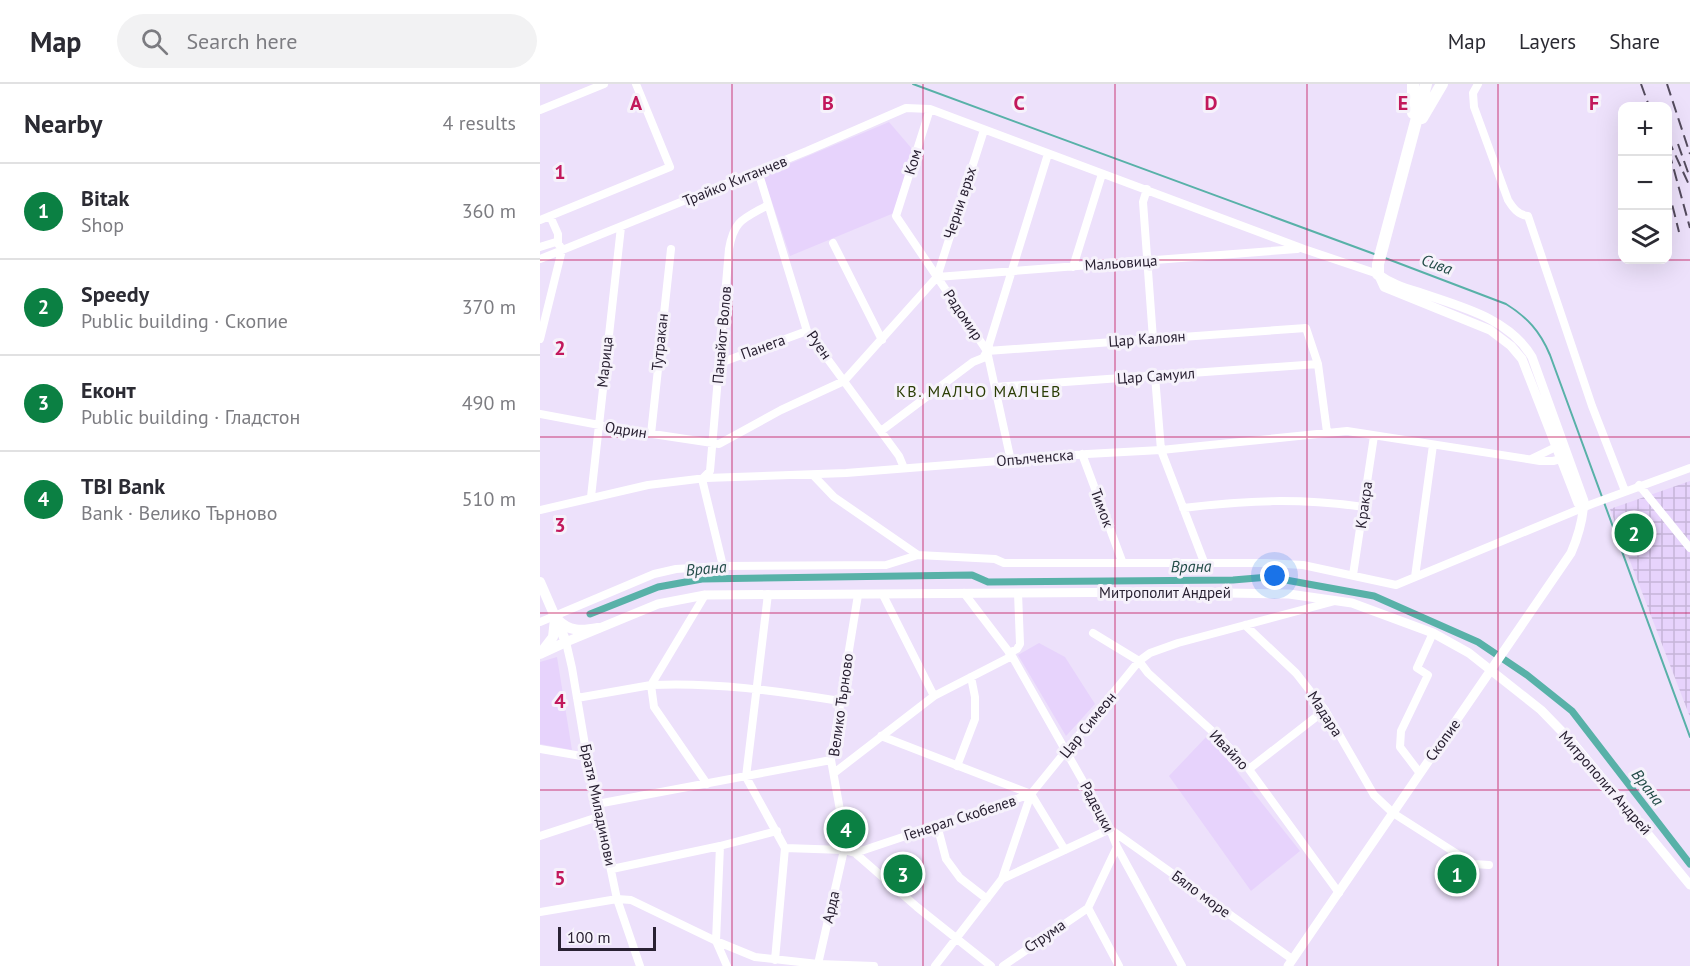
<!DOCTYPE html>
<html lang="en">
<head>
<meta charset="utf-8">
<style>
  body { margin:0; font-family:"PT Sans",sans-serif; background:#f2f2f3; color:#2b2b33 }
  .controls { position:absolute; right:18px; top:18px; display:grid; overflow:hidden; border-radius:12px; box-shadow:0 6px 24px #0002 }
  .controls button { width:54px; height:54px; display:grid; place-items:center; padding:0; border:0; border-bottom:2px solid #e1e1e2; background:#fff; color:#2b2b33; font:30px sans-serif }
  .scale { position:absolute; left:18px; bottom:15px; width:98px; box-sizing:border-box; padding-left:6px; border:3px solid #292132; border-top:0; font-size:16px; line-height:21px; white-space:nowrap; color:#292132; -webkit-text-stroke:4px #f6f2fb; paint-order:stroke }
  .you { position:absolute; left:735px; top:492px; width:21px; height:21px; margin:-15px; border:4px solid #fff; border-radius:50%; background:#1a73e8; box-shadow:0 0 0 9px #1a73e833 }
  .badge { display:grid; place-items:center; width:39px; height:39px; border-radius:50%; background:#0b8043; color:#fff; font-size:20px; font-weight:700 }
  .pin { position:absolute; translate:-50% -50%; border:3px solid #fff; box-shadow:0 2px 6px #0006 }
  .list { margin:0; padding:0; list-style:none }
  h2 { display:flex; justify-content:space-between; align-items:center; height:78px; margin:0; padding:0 24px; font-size:26px }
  h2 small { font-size:20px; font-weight:400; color:#7c7c81 }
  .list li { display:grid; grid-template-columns:39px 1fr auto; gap:18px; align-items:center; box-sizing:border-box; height:96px; padding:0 24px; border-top:2px solid #e1e1e2 }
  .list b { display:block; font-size:22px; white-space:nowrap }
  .list p { margin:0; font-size:20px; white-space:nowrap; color:#7c7c81 }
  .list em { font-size:20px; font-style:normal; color:#7c7c81 }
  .icon { flex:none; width:33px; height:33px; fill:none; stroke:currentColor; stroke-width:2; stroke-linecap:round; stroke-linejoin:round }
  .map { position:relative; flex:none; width:1150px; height:882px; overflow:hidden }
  header { display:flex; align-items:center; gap:36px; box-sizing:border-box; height:84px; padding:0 30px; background:#fff; border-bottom:2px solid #e1e1e2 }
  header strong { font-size:28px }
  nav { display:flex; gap:33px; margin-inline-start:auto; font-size:21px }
  .search { width:420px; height:54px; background:#f2f2f3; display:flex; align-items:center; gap:15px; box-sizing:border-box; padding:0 21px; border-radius:33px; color:#7c7c81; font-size:22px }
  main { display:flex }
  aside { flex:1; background:#fff }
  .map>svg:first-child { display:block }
  .built { fill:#e7d3fc }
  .industrial { fill:url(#industrial-grid) }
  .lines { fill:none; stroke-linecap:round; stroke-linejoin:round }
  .stream { stroke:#58b1a8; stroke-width:2 }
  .canal { stroke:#58b1a8; stroke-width:7 }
  .minor { stroke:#fff; stroke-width:8 }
  .tertiary { stroke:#fff; stroke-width:9 }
  .secondary { stroke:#fff; stroke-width:10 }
  .primary { stroke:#fff; stroke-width:12 }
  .rail { stroke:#544b5e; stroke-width:2; stroke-dasharray:12 6; stroke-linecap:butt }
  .grid { fill:none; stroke:#c2185b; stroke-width:1.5; stroke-opacity:0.55 }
  .labels { text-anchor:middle; stroke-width:6; stroke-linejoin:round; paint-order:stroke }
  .street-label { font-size:15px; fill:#292132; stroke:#f6f2fb }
  .water-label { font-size:16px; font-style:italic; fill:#234c48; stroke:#f6f2fb }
  .neighbourhood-label { font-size:16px; letter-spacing:1.5px; fill:#2b3d05; stroke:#f6f2fb }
  .grid-label { font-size:20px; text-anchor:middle; font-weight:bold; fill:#c2185b; stroke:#f6f2fb; stroke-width:6; stroke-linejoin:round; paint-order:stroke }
</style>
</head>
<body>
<header>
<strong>Map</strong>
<div class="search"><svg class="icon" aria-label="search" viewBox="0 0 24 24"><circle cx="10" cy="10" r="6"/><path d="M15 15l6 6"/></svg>Search here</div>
<nav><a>Map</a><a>Layers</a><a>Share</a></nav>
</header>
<main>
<aside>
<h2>Nearby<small>4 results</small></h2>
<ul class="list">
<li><span class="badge">1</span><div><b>Bitak</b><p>Shop</p></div><em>360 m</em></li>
<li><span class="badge">2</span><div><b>Speedy</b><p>Public building · Скопие</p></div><em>370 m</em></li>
<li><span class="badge">3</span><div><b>Еконт</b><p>Public building · Гладстон</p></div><em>490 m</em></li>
<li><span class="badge">4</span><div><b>TBI Bank</b><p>Bank · Велико Търново</p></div><em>510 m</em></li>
</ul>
</aside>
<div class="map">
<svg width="1150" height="882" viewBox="0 0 1150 882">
  <defs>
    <pattern id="industrial-grid" width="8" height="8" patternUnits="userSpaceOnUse" patternTransform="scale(1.5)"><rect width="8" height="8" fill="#e7d3fc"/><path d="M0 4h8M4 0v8" fill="none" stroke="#c6b5d8"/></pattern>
  </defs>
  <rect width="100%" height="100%" fill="#ede1fb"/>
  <!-- built -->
  <path class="built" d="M 349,38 L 373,66 L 354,129 L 250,172 L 223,91 Z
    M 499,559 L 525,573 L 555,620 L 526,652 L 478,571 Z
    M 17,573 L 32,666 L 0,660 L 0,578 Z
    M 668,651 L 760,767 L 711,807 L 629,692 Z"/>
  <!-- industrial -->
  <path class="industrial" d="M 1150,397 L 1150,633 L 1070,425 Z"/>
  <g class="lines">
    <!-- stream -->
    <path class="stream" d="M 373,0 L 837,171
      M 845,174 L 966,220 C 987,233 1000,247 1010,271 L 1150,653"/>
    <!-- canal -->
    <path class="canal" d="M 50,530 L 118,503 L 162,495 L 432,491 L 448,498 L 693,496 L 729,493 L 834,512 L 938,558 L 987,591 L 1032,627 L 1150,780"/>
    <!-- minor -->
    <path class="minor" d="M 938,0 L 933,9 L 934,23 L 968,116 C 973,124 978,131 988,132 L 1052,322 L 1085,407
      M 390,25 L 356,132 L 447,267 L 471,377
      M 0,26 L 64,0
      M 218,87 L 267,247 L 359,372 L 364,384
      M 607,105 L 603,118 L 613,255
      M 10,132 L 18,150 L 18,158
      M 0,136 L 130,83 L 96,0
      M 293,159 L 342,256
      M 0,163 L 16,158 L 20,162
      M 0,175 L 267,67 L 366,24 L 390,25 L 764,165 L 838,190
      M 533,183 L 562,90
      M 397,193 L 757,165
      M 0,255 L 22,166
      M 447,267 L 766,244 L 778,280 L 787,348
      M 180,279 L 267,247
      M 615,292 L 621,366 L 664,478
      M 455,303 L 778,280
      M 0,330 L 86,346 L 179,360 L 241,326 L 304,297 L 397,193 L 444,46
      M 341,347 L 433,278 L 443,274 L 447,267 L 508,70
      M 111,350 L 131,165
      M 542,370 L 582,477
      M 991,375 L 1020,361
      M 273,391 L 294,413 L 378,471
      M 1099,401 L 1150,464
      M 51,413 L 81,143
      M 643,424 C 707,416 759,414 824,423
      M 0,426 L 108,401 L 166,394 L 306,389 L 547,370 L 621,366 L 807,347 L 1000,377 L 1013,377 L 1025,374
      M 183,482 L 346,481 L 378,471 L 455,475 L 464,479 L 727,479 L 763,481 L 856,501 L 1052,420 L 1150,384
      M 813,491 L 834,352
      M 875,493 L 893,361
      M 424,509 L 472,572 L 570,745 L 577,763 L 642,882
      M 228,510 L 206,693 L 245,764 L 235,876
      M 343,511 L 394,612
      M 0,538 L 114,490 L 136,485 L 183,482 L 162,395 L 170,387 L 189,165 C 194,136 203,135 228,121
      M 705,541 L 756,589 L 785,626 L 834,711 L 853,729 L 933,780 L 949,781
      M 553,549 L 599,577 L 608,589 L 683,657 L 708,684 L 799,809
      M 26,558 L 32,584 L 47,673 L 77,815 L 100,882
      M 469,569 L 477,565 L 480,560 L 478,509
      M 37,614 L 111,601 L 165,511
      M 341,652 L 491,710 L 525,766
      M 0,665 L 47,673
      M 417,682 L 435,635 L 435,613 L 431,593
      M 709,685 L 785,626
      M 879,688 L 860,663 L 861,647 L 888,591 L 877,584 L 893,549
      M 294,689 L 394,612 L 472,572
      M 167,700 L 114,623 L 111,601 C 174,598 238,607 300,617
      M 57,720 L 291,676
      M 397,741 L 406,775 L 420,794 L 447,815
      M 0,752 L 61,732
      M 180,762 L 176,857 L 187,882
      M 577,763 L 548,824 L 579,882
      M 245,764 L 304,766 L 315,769 L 491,710
      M 315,769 L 377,823 L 451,882
      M 72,785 L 180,762 L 237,747
      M 462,795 L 570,745 L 752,875
      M 0,828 L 77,815 L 91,816 L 176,857 L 215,873 L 278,880 L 334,882
      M 278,880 L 304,766 L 305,754 L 291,676 L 318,511
      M 395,882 L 462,795 L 491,710 L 599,577 L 610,569 L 638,559 L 795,517
      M 463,882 L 548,824"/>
    <!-- tertiary -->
    <path class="tertiary" d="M 839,192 L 844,203 L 950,246 L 971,262 L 982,275 L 1038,419 L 1044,423
      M 26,558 L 118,520 L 165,511 L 625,508 L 749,510 L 812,519 L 893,549 L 929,569 L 1001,626 L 1034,660 L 1150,801
      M 748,882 L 1031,469 C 1038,453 1043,435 1044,417 L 992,273 C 969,234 921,223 881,209 C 865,204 851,200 838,190"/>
    <!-- secondary -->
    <path class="secondary" d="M 0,498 L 26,558 L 0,570
      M 17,535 C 29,548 42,547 58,544
      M 3,566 L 13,553 L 15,535"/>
    <!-- primary -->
    <path class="primary" d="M 873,29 L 873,0
      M 882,34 L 902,0
      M 838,190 L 838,180 L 886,0"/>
    <!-- rail -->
    <path class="rail" d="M 1101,0 L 1109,22
      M 1127,0 L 1150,70
      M 1128,55 L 1150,103
      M 1138,60 L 1150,94
      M 1129,68 L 1150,144
      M 1128,104 L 1139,148"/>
  </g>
  <!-- grid -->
  <path class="grid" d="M 192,0 L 192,882M 383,0 L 383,882M 575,0 L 575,882M 767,0 L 767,882M 958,0 L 958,882M 0,176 L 1150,176M 0,353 L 1150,353M 0,529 L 1150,529M 0,706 L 1150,706"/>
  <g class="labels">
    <!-- street labels -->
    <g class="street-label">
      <text transform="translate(373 78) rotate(-73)" y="5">Ком</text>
      <text transform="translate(195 97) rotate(-22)" y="5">Трайко Китанчев</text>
      <text transform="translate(420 119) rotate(-72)" y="5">Черни връх</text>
      <text transform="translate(581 179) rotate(-4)" y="5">Мальовица</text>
      <text transform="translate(423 231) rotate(56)" y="5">Радомир</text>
      <text transform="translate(182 251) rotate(-85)" y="5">Панайот Волов</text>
      <text transform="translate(607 255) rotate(-4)" y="5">Цар Калоян</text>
      <text transform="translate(120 258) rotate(-84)" y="5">Тутракан</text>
      <text transform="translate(279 261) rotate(55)" y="5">Руен</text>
      <text transform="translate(223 263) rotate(-20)" y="5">Панега</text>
      <text transform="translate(65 278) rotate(-84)" y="5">Марица</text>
      <text transform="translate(616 292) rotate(-4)" y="5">Цар Самуил</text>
      <text transform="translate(86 346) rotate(9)" y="5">Одрин</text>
      <text transform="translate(495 374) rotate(-5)" y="5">Опълченска</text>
      <text transform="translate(824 421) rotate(-82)" y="5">Кракра</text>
      <text transform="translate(562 424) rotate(70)" y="5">Тимок</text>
      <text x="625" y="514">Митрополит Андрей</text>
      <text transform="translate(301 621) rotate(-82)" y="5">Велико Търново</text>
      <text transform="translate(785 630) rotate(57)" y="5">Мадара</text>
      <text transform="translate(548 641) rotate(-51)" y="5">Цар Симеон</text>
      <text transform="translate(903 656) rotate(-54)" y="5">Скопие</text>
      <text transform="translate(689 666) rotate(46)" y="5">Ивайло</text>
      <text transform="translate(1065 699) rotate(49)" y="5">Митрополит Андрей</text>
      <text transform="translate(58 721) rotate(78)" y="5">Братя Миладинови</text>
      <text transform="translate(557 723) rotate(62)" y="5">Радецки</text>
      <text transform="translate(420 734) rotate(-18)" y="5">Генерал Скобелев</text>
      <text transform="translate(661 810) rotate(36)" y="5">Бяло море</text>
      <text transform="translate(291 823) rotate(-77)" y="5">Арда</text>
      <text transform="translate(505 852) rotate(-34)" y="5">Струма</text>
    </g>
    <!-- water labels -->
    <g class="water-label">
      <text transform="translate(897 180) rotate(20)" y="6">Сива</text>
      <text transform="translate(651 482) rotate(-1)" y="6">Врана</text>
      <text transform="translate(166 484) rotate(-5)" y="6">Врана</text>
      <text transform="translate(1108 703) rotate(52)" y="6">Врана</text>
    </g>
    <!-- neighbourhood labels -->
    <g class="neighbourhood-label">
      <text x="439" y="313">КВ. МАЛЧО МАЛЧЕВ</text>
    </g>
  </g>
  <g class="grid-label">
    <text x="96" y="26">A</text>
    <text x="288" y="26">B</text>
    <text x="479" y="26">C</text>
    <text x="671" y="26">D</text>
    <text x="863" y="26">E</text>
    <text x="1054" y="26">F</text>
    <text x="20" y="95">1</text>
    <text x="20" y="271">2</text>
    <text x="20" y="448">3</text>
    <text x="20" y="624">4</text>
    <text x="20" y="801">5</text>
  </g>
</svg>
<div class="controls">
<button>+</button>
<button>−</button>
<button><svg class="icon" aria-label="layers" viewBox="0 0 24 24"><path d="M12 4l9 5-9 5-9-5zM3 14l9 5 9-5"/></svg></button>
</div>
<div class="scale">100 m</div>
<div class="you"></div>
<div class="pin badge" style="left:917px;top:790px">1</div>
<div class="pin badge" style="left:1094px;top:449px">2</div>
<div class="pin badge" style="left:363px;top:790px">3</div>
<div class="pin badge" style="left:306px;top:745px">4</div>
</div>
</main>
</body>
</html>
